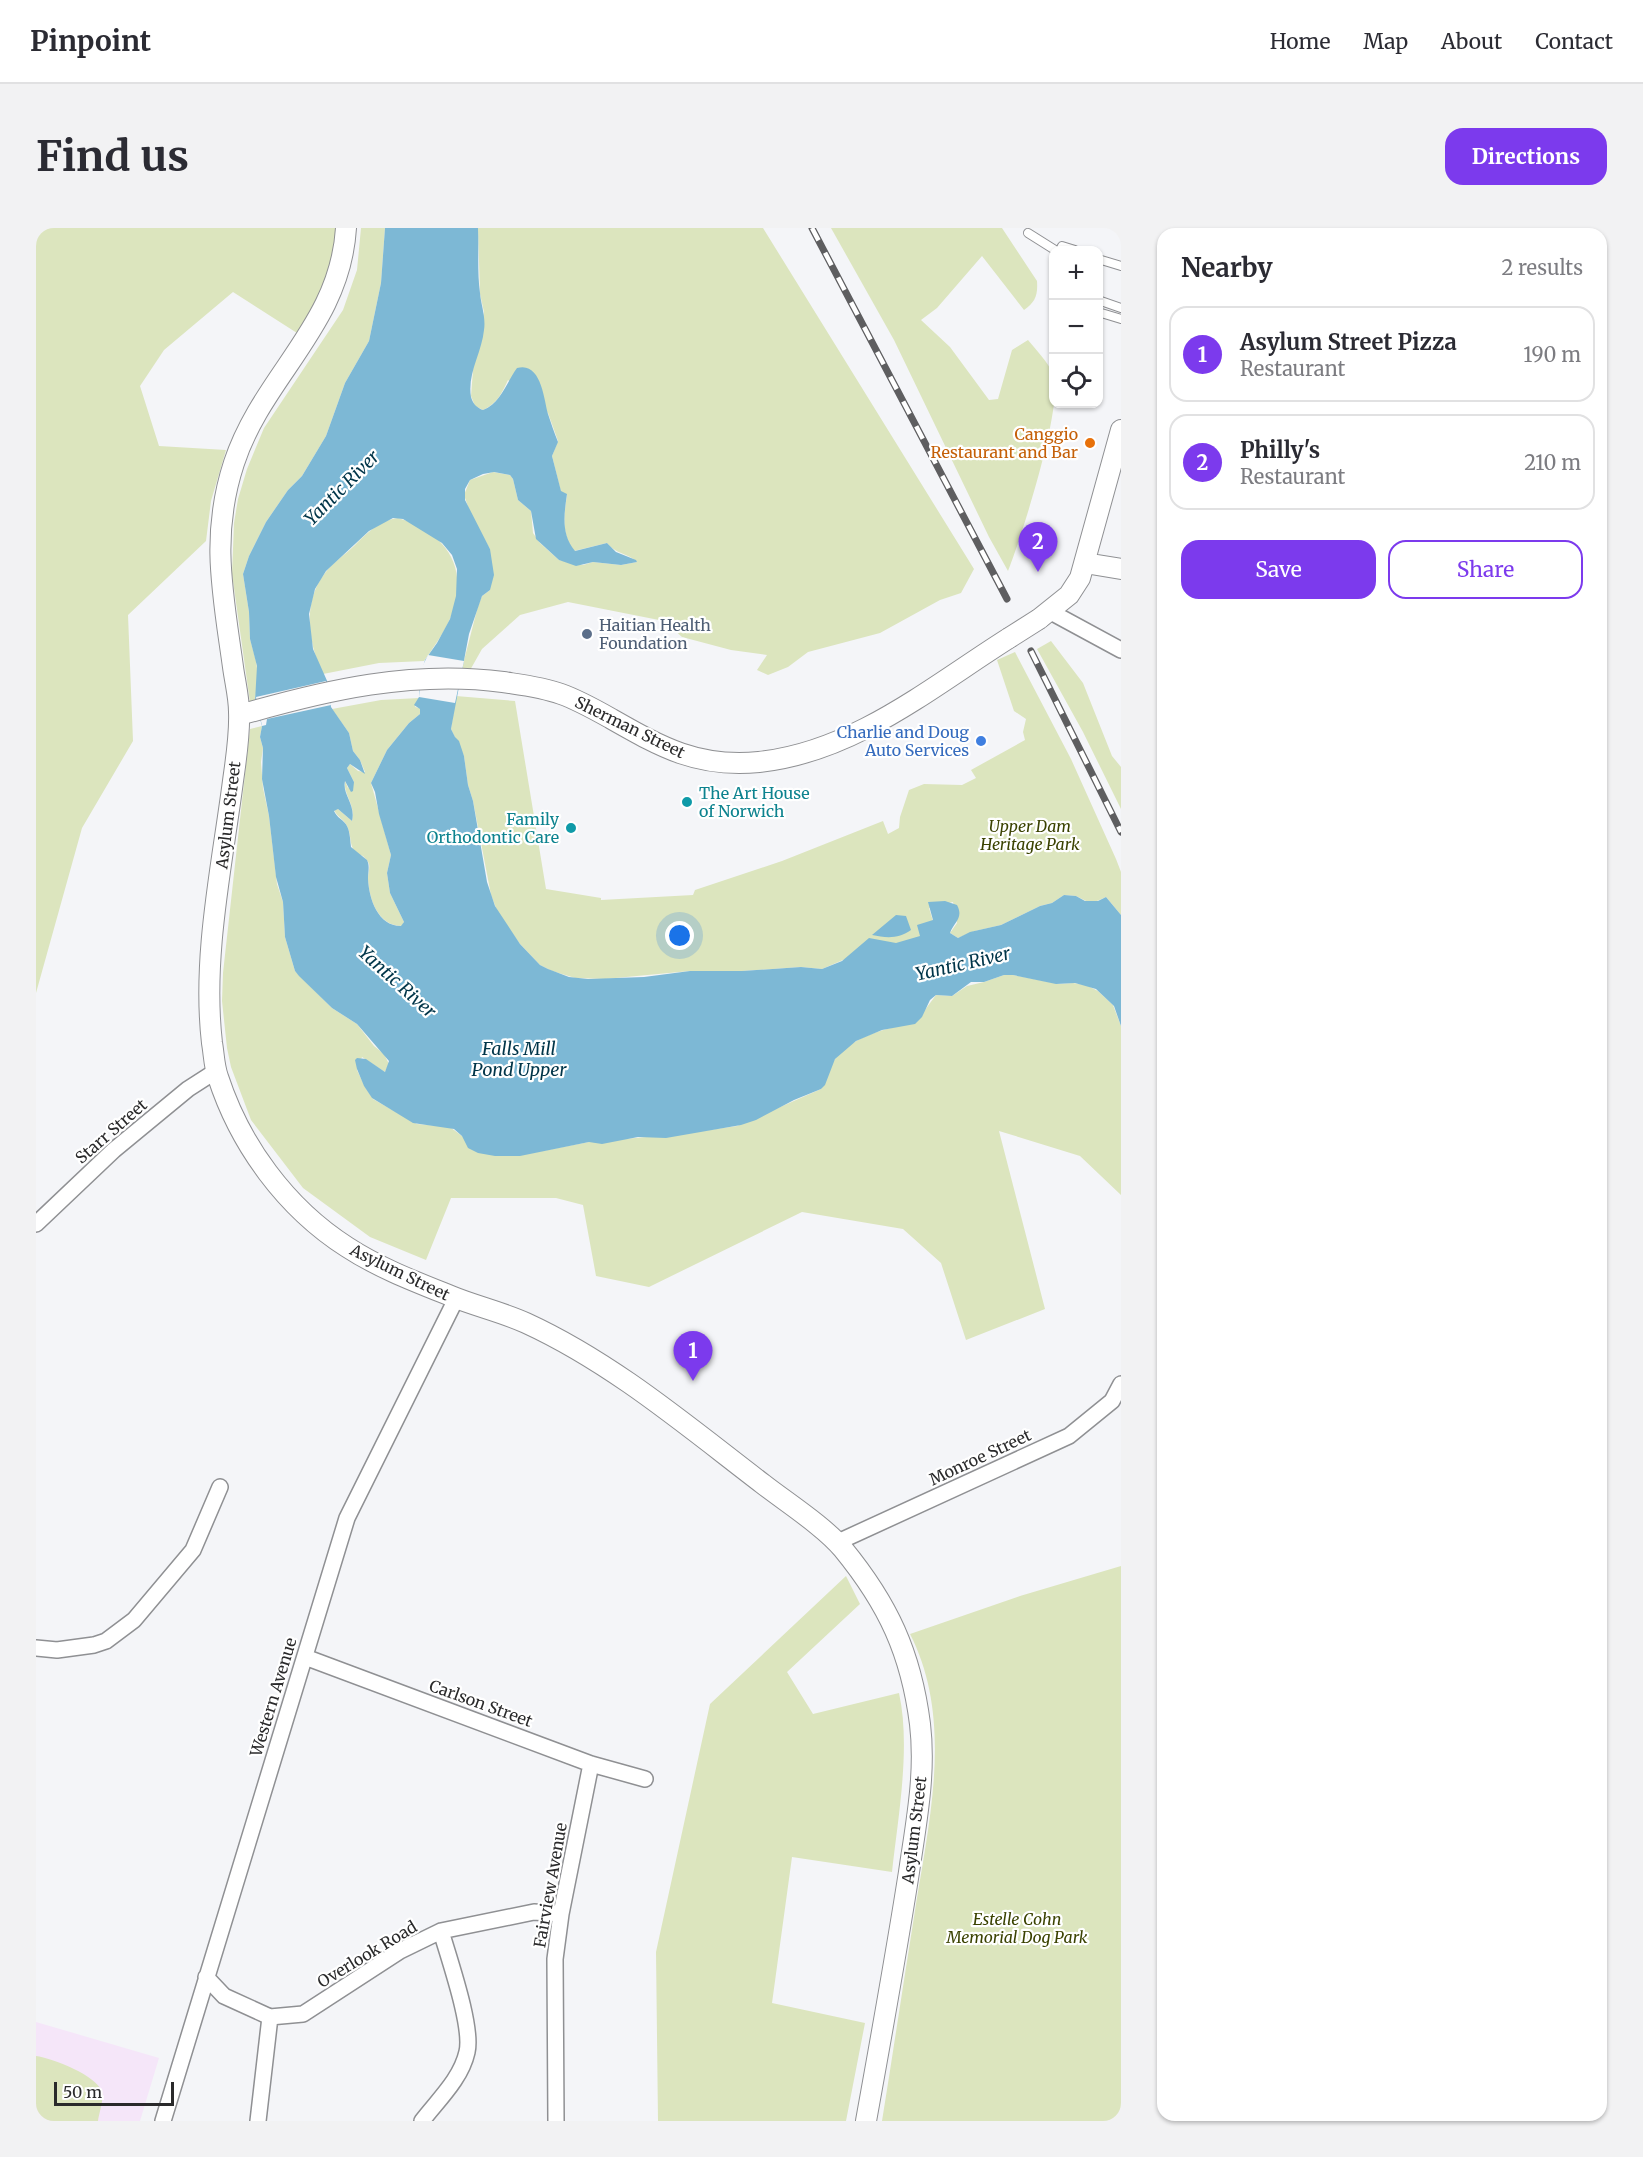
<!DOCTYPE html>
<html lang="en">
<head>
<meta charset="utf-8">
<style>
  body { margin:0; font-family:Merriweather,serif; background:#f2f2f3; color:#2b2b33 }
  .controls { position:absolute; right:18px; top:18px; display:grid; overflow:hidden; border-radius:12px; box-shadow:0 2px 4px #0004 }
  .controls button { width:54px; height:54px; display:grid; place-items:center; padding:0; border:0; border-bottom:2px solid #e1e1e2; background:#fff; color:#2b2b33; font:30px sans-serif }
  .scale { position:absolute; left:18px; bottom:15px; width:120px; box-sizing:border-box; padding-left:6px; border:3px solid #2a2a2b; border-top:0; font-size:16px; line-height:21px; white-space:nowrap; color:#2a2a2b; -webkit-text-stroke:4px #fff; paint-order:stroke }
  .you { position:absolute; left:644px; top:708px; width:21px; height:21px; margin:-15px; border:4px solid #fff; border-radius:50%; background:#1a73e8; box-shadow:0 0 0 9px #1a73e833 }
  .badge { display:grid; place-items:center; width:39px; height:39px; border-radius:50%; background:#7c3aed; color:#fff; font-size:20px; font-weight:700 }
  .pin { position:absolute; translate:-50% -50px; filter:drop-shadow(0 2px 3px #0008) }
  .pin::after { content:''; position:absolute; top:32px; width:21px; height:18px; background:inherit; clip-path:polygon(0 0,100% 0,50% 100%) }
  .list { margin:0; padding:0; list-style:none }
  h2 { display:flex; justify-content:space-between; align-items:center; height:78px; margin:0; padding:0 24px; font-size:26px }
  h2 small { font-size:20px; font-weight:400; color:#7c7c81 }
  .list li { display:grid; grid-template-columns:39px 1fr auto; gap:18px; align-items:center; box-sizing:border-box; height:96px; margin:0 12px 12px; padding:0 12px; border:2px solid #e1e1e2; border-radius:18px }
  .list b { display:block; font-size:22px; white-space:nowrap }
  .list p { margin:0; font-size:20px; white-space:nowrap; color:#7c7c81 }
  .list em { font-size:20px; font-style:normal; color:#7c7c81 }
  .actions { display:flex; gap:12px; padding:18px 24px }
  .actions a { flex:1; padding:14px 0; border:2px solid #7c3aed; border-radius:18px; text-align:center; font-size:21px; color:#7c3aed }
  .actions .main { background:#7c3aed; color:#fff }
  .icon { flex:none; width:33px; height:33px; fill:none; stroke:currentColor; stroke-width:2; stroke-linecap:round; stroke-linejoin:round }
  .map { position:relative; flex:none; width:1085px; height:1893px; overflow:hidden; border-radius:18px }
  header { display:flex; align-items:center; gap:36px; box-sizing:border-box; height:84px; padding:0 30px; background:#fff; border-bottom:2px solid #e1e1e2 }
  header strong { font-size:28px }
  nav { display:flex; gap:33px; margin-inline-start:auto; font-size:21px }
  .intro { display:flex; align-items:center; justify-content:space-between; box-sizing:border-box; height:144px; padding:0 36px }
  h1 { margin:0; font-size:42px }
  .button { padding:15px 27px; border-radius:18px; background:#7c3aed; color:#fff; font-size:21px; font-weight:700 }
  main { display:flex; gap:36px; padding:0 36px }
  aside { flex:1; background:#fff; border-radius:18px; box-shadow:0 2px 4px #0004 }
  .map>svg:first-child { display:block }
  .education { fill:#f5e6f9 }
  .green { fill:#dce5be }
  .water { fill:#7db8d5; fill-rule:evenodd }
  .pier { fill:#f4f5f8 }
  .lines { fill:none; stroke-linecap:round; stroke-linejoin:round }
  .service-casing { stroke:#8f9093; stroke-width:10 }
  .minor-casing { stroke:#8f9093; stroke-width:18 }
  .tertiary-casing { stroke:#8f9093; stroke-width:22 }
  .service { stroke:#fff; stroke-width:8 }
  .minor { stroke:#fff; stroke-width:15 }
  .tertiary { stroke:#fff; stroke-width:20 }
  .rail-casing { stroke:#5e5e60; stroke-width:7 }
  .rail { stroke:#fff; stroke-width:4.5; stroke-dasharray:14; stroke-linecap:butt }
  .tertiary-bridge-casing { stroke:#8f9093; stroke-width:22; stroke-linecap:butt }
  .tertiary-bridge { stroke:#fff; stroke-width:20 }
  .food-dot { fill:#e8710a; stroke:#fff; stroke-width:2 }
  .service-dot { fill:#5c6f8a; stroke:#fff; stroke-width:2 }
  .shop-dot { fill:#3f7fe0; stroke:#fff; stroke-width:2 }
  .culture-dot { fill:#0f9aa8; stroke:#fff; stroke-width:2 }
  .labels { text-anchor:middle; stroke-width:4.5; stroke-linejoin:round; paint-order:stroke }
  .food-label { font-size:16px; fill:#c56008; stroke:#fff; text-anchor:end }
  .service-label { font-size:16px; fill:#4e5e75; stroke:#fff; text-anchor:start }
  .street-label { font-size:16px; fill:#2a2a2b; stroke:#fff }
  .shop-label { font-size:16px; fill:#366cbe; stroke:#fff; text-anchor:end }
  .culture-label { font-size:16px; fill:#0d838f; stroke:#fff; text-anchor:start }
  .park-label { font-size:16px; font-style:italic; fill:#3a4200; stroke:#fff }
  .water-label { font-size:18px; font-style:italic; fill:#003549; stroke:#fff }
</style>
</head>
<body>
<header>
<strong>Pinpoint</strong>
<nav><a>Home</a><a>Map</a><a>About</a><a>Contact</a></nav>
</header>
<div class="intro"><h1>Find us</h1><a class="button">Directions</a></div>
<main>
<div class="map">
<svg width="1085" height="1893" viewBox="0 0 1085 1893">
  <rect width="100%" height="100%" fill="#f4f5f8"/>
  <!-- education -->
  <path class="education" d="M 0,1794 L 123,1830 L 104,1893 L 0,1893 Z"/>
  <!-- green -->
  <path class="green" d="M 0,0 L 301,0 L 301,14 L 281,76 L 261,105 L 197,64 L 128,122 L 104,158 L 123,218 L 190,222 L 175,273 L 170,313 L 92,387 L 97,513 L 46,600 L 0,765 Z
    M 325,0 L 349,0 L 345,55 L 333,113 L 309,155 L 290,208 L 266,248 L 252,262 L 230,294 L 213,328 L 207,346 L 213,384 L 214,411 L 220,433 L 222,447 L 219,473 L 214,474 L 196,346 L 198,295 L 202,271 L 211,241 L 228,200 L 307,82 L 321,42 Z
    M 442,0 L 727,0 L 938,341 L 925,365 L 904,372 L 844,405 L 772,424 L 752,439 L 732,447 L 721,442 L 731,427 L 695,422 L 646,409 L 628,393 L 532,374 L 484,387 L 446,421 L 433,444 L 425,444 L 442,378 L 446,368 L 454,362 L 454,321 L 436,290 L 428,267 L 434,252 L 457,244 L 474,247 L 477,251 L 482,272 L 495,283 L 497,305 L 504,315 L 523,332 L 547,337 L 557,334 L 585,337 L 601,334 C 592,325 579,326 571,315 L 538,323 C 525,306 528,287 531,267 L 525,264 L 516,228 L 522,213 L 512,185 L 472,152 C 466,165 461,176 447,182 L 439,178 L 435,168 L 437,142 L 448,84 L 444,66 Z
    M 795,0 L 966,0 L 1001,53 C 1002,68 999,74 988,82 L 946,28 L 901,80 L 885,92 L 914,119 L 953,172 L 962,171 L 976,122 L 992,112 C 1000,122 1012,134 1017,146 C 1029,174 985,310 972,343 L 953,309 L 858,112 Z
    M 362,290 C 413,306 435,342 413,393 C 406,408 397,420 388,433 L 343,435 L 287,446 C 272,415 266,374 289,345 C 297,334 310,326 319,317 C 331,305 344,292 362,290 Z
    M 1015,413 L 1047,455 L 1076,528 L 1085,539 L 1085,581 L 1047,504 L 1001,421 Z
    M 979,424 L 1035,531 L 1080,631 L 1085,644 L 1085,687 L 1070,669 L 1061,673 L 1050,673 L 1040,668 L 1028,667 L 1016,675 L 1004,678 L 965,697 L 939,703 L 922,710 L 914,705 L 921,695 L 917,674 L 893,680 L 898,696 L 885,709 L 807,732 L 786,741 L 765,739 L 706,743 L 654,743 L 569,751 L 539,750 L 516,743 L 504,737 L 484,716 L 462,685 L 455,667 L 437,573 L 432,557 L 428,528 L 415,501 L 420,468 L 479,473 L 510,661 L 565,670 L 565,672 L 657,667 L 659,662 L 746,633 L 847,593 L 852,606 L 863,600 L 864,589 L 873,562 L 888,556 L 926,557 L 940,550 L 935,542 L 989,512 L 987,504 L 990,491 L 978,483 L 961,432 Z
    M 383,470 L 379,479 L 384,480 L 384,486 L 373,495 L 351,522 L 335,555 L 355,627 L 351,645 L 354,665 L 368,694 L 366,698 C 342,698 333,671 332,651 C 332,646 334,640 333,636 C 332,633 329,630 327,628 C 311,623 317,610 311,598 C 308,591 302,590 298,582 L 302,581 L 316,593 C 320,576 307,567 309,553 L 312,560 L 318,554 L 311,540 L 314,536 L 322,543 L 329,544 L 324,532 L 317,523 L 313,505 L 296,481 L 345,472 Z
    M 226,498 L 224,509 L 227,520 L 225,534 L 227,560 L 233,588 L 241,656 L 247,674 L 249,709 L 259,743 L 296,780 L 321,796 L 338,818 L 348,826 L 353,836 L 349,844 L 326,829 L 321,842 L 329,859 L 337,871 L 381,896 L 414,899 L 426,908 L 480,928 L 553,914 L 645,906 L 701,898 L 785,861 C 789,851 793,839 799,831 C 817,807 853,800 880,794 L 900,767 L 916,768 L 931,758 L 948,754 L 968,747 L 977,747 L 1023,756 L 1037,755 L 1050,757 L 1062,763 L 1077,777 L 1085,798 L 1085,967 L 1044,928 L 963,903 L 1009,1081 L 930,1112 L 905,1035 L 867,1001 L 766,984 L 613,1059 L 560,1048 L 547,977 L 520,970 L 415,970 L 390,1032 L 334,1009 L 267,960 L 215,892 L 195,839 L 191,820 L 186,773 L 187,745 L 214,501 Z
    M 1085,1338 L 1085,1893 L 846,1893 C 857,1825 867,1757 878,1689 C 892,1597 919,1494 874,1406 L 984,1368 Z
    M 810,1348 L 824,1376 L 751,1444 L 777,1486 L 863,1465 C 875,1519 862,1589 856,1644 L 756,1629 L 736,1775 L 829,1795 L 810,1893 L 622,1893 L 620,1724 L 674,1476 Z
    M 0,1828 C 16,1830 62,1848 66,1864 C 68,1872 63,1885 62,1893 L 0,1893 Z"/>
  <!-- water -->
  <path class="water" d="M 349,0 L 442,0 C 443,21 441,44 444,65 C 445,77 450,89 448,102 C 446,124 431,146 435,169 C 437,176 441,180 447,182 C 465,175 470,155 481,140 C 505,133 508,171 512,186 C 515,195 518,204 522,214 L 516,228 L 525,263 L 531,266 C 528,287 525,306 539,323 L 571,315 L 580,324 L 600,332 L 601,334 L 585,337 L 557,334 L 540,338 L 523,332 L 500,311 L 495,283 L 482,272 L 477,251 L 474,247 L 458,244 L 447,246 L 434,252 L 429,261 L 429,272 L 454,321 L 458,347 L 454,362 L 446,368 L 433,406 L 415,501 L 419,509 L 423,513 L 428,528 L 432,557 L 437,573 L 451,654 L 459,678 L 484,716 L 504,737 L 512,741 L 533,749 L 552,751 L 608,749 L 654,743 L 706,743 L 765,739 L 786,741 L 806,733 L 833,710 L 860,715 L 884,708 L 881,697 L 897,692 L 892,674 L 909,673 L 921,677 C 928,690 918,694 914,705 L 922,710 L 934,704 L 965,697 L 1004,678 L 1016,675 L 1028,667 L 1040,668 L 1049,673 L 1062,673 L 1070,669 L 1085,687 L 1085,798 L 1078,778 L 1060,761 L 1039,755 L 1020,756 L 977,747 L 968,747 L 948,754 L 935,754 L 916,768 L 900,767 L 894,772 L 886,789 L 879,796 L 846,802 L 820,813 L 799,831 L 789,857 L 785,861 L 758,872 L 720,892 L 705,897 L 630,910 L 602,909 L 566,916 L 553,914 L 484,928 L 459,928 L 442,925 L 432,920 L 426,908 L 418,901 L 377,895 L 336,870 L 328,858 L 321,841 L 319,832 L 321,830 L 330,831 L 349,844 L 353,833 L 321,796 L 296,780 L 263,748 L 259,743 L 249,709 L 247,674 L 240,649 L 233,588 L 226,551 L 227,520 L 224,509 L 226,498 L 219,473 L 221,438 L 214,411 L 213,384 L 207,346 L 213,328 L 230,294 L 252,262 L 266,248 L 290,208 L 309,155 L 333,113 L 345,55 ZM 357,290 L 367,291 L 406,315 L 416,327 L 421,341 L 420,368 L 414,391 L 401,415 L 389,432 L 383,453 L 383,469 L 378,477 L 384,481 L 384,486 L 373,495 L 351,522 L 335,555 L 339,564 L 343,586 L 355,627 L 351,645 L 354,665 L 368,694 L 365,698 C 342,698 333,671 332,651 C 332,644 334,638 331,632 L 315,619 C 314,611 314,599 308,594 C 303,589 301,589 298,583 L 302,581 L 316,593 C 320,576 306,567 309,553 L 315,564 L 317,563 L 318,554 L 311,540 L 314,536 L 329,546 L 324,532 L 317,523 L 313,505 L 295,479 L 292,455 L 277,421 L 273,386 L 279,361 L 290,343 L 333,303 Z
    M 860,687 L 870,688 L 875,702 C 863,711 850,710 836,707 Z"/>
  <!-- pier -->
  <path class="pier" d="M 392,427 L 428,433 L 419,475 L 383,469 L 385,441 Z
    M 290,453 L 295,477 L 231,491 L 230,497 L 226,498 L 220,469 Z"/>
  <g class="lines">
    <!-- service casing -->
    <g class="service-casing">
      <path id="service" d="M 992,5 L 1019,22
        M 1024,22 L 1026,18 L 1039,22
        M 1062,31 L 1085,38
        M 1062,72 L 1085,80
        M 1062,84 L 1085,91"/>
    </g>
    <!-- minor casing -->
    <g class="minor-casing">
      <path id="minor" d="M 1013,383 L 1085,422
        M 0,996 L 78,922 L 152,861 L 180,843
        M 802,1314 L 1033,1208 L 1076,1173 L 1085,1156
        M 0,1420 L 21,1422 L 58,1417 L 70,1413 L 98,1392 L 157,1322 L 184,1259
        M 269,1429 L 555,1536 L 609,1551
        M 170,1749 L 188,1768 L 234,1789 L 267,1786 L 364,1723 L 405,1703 L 498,1684 L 525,1686
        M 127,1893 L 311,1290 L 420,1071
        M 222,1893 L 234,1789
        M 386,1893 C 402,1872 425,1851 431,1824 C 437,1799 413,1731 405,1703
        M 520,1893 L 519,1731 L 525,1686 L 555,1536"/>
    </g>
    <!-- tertiary casing -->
    <g class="tertiary-casing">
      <path id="tertiary" d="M 310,0 C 304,98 227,147 198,235 C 174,308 187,366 197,439 C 199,454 203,469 203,484 C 204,507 200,531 197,553 C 186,638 166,729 176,815 C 178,826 178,838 182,849 C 204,917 250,980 311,1019 C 343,1040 380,1054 415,1068 C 439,1078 466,1084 490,1095 C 577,1135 651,1198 727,1256 C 750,1274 789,1299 807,1321 C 852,1376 875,1425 884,1496 C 890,1546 880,1595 873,1644 C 860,1727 845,1810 830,1893
        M 1049,335 L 1085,341
        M 1003,391 L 1033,367 L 1044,350 L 1085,202
        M 204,487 C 290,462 377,442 467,454 C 487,457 506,459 525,466 C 542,472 558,481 574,490 C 625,519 661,540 723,534 C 818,524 894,460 973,410"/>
    </g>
    <!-- service -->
    <use href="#service" class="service"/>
    <!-- minor -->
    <use href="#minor" class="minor"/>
    <!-- tertiary -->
    <use href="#tertiary" class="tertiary"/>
    <!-- rail casing -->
    <g class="rail-casing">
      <path id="rail" d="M 776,0 L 971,371
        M 995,423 L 1085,604"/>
    </g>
    <!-- rail -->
    <use href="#rail" class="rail"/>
    <!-- tertiary-bridge casing -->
    <g class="tertiary-bridge-casing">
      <path id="tertiary-bridge" d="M 973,410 L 1003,391"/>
    </g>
    <!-- tertiary-bridge -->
    <use href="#tertiary-bridge" class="tertiary-bridge"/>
  </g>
  <!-- markers -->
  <circle class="food-dot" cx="1054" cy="215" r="6"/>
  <circle class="service-dot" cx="551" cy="406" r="6"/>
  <circle class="shop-dot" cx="945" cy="513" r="6"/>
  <g class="culture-dot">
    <circle cx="651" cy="574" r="6"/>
    <circle cx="535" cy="600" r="6"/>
  </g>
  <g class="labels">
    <!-- food labels -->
    <g class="food-label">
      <text x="1042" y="212">Canggio<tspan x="1042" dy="18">Restaurant and Bar</tspan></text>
    </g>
    <!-- service labels -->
    <g class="service-label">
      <text x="563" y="403">Haitian Health<tspan x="563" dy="18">Foundation</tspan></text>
    </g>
    <!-- street labels -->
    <g class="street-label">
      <text transform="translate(594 499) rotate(26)" y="6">Sherman Street</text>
      <text transform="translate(192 587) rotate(-83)" y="6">Asylum Street</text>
      <text transform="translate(75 903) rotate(-41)" y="6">Starr Street</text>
      <text transform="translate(364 1044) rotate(26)" y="6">Asylum Street</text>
      <text transform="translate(944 1229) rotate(-25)" y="6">Monroe Street</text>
      <text transform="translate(237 1469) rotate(-73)" y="6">Western Avenue</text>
      <text transform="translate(445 1475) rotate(20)" y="6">Carlson Street</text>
      <text transform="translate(878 1602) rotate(-83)" y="6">Asylum Street</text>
      <text transform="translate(514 1657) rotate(-80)" y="6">Fairview Avenue</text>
      <text transform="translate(331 1726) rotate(-31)" y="6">Overlook Road</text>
    </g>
    <!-- shop labels -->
    <g class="shop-label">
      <text x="933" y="510">Charlie and Doug<tspan x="933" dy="18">Auto Services</tspan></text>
    </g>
    <!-- culture labels -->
    <g class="culture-label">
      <text x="663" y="571">The Art House<tspan x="663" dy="18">of Norwich</tspan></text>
      <text x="523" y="597" text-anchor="end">Family<tspan x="523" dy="18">Orthodontic Care</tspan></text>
    </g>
    <!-- park labels -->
    <g class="park-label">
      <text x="994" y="604">Upper Dam<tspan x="994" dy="18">Heritage Park</tspan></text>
      <text x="981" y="1697">Estelle Cohn<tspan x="981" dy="18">Memorial Dog Park</tspan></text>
    </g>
    <!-- water labels -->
    <g class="water-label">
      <text transform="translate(306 260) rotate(-45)" y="6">Yantic River</text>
      <text transform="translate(927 736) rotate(-13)" y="6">Yantic River</text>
      <text transform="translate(361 754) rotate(42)" y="6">Yantic River</text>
      <text x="483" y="827">Falls Mill<tspan x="483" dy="21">Pond Upper</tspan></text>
    </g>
  </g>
</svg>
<div class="controls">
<button>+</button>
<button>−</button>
<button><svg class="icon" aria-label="locate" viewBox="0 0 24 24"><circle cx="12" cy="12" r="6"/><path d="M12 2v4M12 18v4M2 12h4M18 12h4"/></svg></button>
</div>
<div class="scale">50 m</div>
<div class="you"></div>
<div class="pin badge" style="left:657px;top:1153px">1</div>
<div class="pin badge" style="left:1002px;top:344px">2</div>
</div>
<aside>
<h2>Nearby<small>2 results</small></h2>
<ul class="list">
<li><span class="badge">1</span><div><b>Asylum Street Pizza</b><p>Restaurant</p></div><em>190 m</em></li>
<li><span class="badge">2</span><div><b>Philly's</b><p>Restaurant</p></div><em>210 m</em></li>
</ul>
<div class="actions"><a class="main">Save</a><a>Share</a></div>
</aside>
</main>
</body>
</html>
